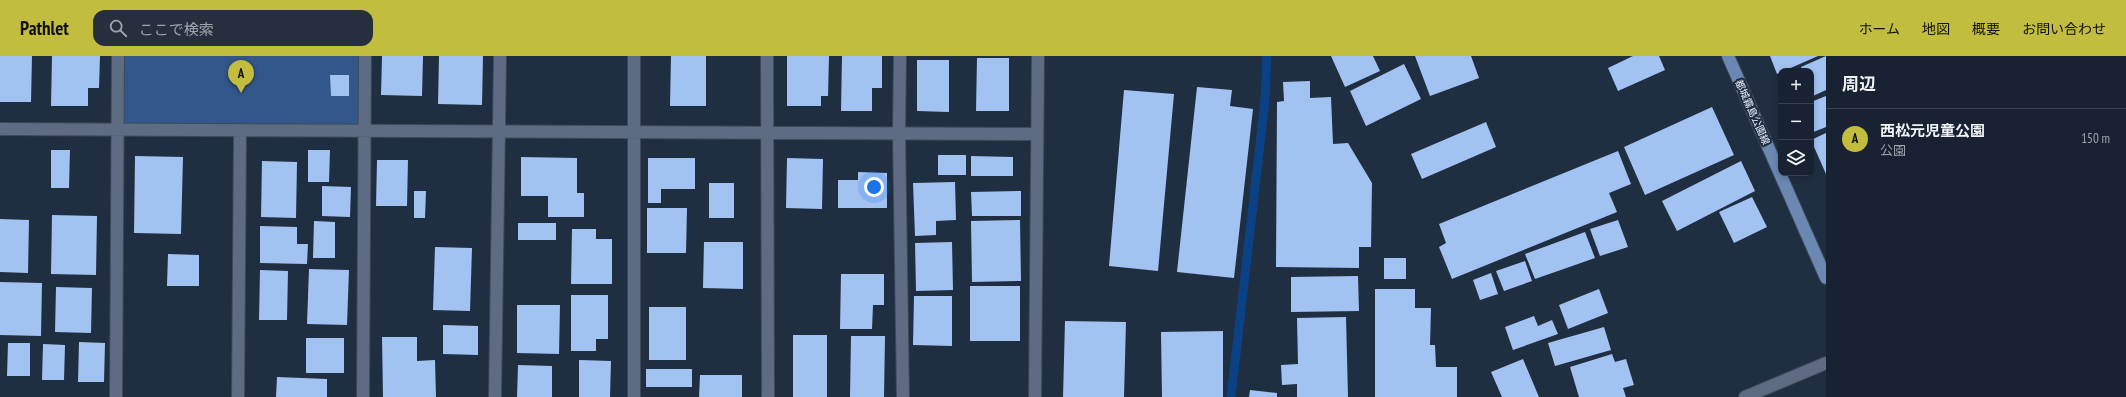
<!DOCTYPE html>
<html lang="ja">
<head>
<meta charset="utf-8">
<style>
  body { margin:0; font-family:"PT Sans Narrow","Noto Sans JP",sans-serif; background:#252f3e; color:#f1f3f6 }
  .controls { position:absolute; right:12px; top:12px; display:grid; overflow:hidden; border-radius:8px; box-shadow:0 2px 6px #0003 }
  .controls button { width:36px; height:36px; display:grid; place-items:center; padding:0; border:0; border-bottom:1px solid #363f4d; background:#182232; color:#f1f3f6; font:20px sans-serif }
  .you { position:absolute; left:874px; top:131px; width:14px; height:14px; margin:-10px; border:3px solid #fff; border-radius:50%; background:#1a73e8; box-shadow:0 0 0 6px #1a73e833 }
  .badge { display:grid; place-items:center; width:26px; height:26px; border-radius:50%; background:#c2bd3f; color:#111; font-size:13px; font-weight:700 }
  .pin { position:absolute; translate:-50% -33px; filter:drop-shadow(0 1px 2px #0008) }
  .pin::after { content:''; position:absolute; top:21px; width:14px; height:12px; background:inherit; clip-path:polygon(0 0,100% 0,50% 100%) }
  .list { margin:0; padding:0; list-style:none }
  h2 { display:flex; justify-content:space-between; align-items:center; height:52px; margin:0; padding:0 16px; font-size:17px }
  h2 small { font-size:13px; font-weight:400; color:#9fa4ac }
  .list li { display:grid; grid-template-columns:26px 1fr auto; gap:12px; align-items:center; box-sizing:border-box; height:60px; padding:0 16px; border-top:1px solid #363f4d }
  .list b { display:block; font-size:15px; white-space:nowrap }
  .list p { margin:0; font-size:13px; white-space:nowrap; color:#9fa4ac }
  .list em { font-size:13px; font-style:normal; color:#9fa4ac }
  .icon { flex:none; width:22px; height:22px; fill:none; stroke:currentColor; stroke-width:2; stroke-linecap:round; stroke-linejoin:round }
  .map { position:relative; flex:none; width:1826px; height:341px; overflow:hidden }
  header { display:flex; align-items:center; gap:24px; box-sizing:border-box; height:56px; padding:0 20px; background:#c2bd3f; color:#111 }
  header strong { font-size:19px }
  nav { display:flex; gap:22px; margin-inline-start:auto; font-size:14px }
  .search { width:280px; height:36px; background:#252f3e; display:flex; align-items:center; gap:10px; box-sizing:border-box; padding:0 14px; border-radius:12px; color:#9fa4ac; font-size:15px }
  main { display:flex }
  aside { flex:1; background:#182232 }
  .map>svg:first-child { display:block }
  .green { fill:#33578a }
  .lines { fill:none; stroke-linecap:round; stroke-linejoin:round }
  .stream { stroke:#0b4185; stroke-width:9 }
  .building { fill:#a2c3f2 }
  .minor-casing { stroke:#3e4a5b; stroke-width:14 }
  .major-casing { stroke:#3e4a5b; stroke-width:14 }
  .minor { stroke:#5d6c83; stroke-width:12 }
  .major { stroke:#6b88b3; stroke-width:12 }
  .labels { text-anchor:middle; stroke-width:4; stroke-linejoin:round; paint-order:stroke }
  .street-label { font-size:10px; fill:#e6effc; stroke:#202e42 }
</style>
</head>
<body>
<header>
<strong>Pathlet</strong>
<div class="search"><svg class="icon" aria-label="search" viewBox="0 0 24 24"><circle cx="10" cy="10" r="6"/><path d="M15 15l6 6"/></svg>ここで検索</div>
<nav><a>ホーム</a><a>地図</a><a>概要</a><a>お問い合わせ</a></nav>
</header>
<main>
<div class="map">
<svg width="1826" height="341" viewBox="0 0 1826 341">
  <rect width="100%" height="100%" fill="#202e42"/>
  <!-- green -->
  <path class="green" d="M 118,0 L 365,0 L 366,76 L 117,74 Z"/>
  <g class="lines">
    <!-- stream -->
    <path class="stream" d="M 1231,341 L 1265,44 L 1267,0"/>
  </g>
  <!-- building -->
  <path class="building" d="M 0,0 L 32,0 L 31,46 L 0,46 Z
    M 52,0 L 100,0 L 99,32 L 88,32 L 88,50 L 51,50 Z
    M 382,0 L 423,0 L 422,40 L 381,39 Z
    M 439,0 L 483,0 L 482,49 L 438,48 Z
    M 671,0 L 706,0 L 706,50 L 670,50 Z
    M 787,0 L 829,0 L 828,40 L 821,40 L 821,50 L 787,50 Z
    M 842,0 L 882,0 L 882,32 L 872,32 L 872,55 L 841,55 Z
    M 1331,0 L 1373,0 L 1380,15 L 1345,31 Z
    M 1415,0 L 1471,0 L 1479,22 L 1430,40 Z
    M 1633,0 L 1659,0 L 1665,14 L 1618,35 L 1608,12 Z
    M 1770,0 L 1818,0 L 1777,18 Z
    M 1826,0 L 1826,34 L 1813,40 L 1811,35 L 1811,15 L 1802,15 L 1801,11 Z
    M 977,2 L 1009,2 L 1009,55 L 976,55 Z
    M 917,4 L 949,4 L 949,56 L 917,55 Z
    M 1404,8 L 1421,43 L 1366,70 L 1350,35 Z
    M 330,19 L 349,19 L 349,40 L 331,40 Z
    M 1310,25 L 1310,42 L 1331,41 L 1333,88 L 1348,87 L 1372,127 L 1371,191 L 1359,191 L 1359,212 L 1276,211 L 1277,46 L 1284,45 L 1283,26 Z
    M 1197,31 L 1232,34 L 1230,50 L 1253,53 L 1234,222 L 1177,216 Z
    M 1124,34 L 1174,38 L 1158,215 L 1109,210 Z
    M 1826,40 L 1826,71 L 1811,77 L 1811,46 Z
    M 1712,51 L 1734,99 L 1645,139 L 1624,91 Z
    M 1486,66 L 1496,91 L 1422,123 L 1411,98 Z
    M 1826,77 L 1826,118 L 1811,84 Z
    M 51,94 L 70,94 L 69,132 L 51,132 Z
    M 308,94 L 330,94 L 329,126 L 308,126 Z
    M 1618,95 L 1631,128 L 1609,137 L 1617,156 L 1452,223 L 1439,191 L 1446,187 L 1439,168 Z
    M 938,99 L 966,99 L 966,119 L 938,119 Z
    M 135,100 L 183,101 L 181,178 L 134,177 Z
    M 971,100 L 1013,101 L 1013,120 L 971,120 Z
    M 521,101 L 577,102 L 577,137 L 584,137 L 584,161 L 548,161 L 548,140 L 521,140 Z
    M 648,102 L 695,102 L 695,133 L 661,133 L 661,147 L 648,147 Z
    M 787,102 L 823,103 L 822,153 L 786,152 Z
    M 377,104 L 408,104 L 407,150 L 376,150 Z
    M 262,105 L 297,106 L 296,162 L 261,161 Z
    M 1741,105 L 1755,135 L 1677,175 L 1662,145 Z
    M 858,116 L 887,117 L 887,152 L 838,152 L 838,124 L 858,124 Z
    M 955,126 L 956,164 L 936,165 L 936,179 L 915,180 L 913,127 Z
    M 709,127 L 734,127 L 734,162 L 709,162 Z
    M 322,130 L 351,131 L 350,161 L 322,160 Z
    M 414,135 L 426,135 L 425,162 L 414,162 Z
    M 1021,135 L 1021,160 L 972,160 L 971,136 Z
    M 1752,141 L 1767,171 L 1734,187 L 1719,156 Z
    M 647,152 L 687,152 L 686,197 L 647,197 Z
    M 52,159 L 97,160 L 96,219 L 51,218 Z
    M 0,163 L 29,164 L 28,217 L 0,216 Z
    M 1020,164 L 1021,225 L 972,226 L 971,165 Z
    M 1618,164 L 1628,191 L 1600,200 L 1590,173 Z
    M 314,165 L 335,166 L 335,202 L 313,202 Z
    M 518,167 L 556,167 L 556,184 L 518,184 Z
    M 260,170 L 297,171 L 297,188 L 308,188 L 307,208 L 260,207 Z
    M 572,173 L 596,173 L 596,183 L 612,183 L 612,228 L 571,228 Z
    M 1585,176 L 1595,202 L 1535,223 L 1525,198 Z
    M 704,186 L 743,186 L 743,233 L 703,232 Z
    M 952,186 L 953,234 L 916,235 L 915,187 Z
    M 435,191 L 472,192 L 470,255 L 433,254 Z
    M 168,198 L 199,199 L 199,230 L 167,230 Z
    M 1384,202 L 1406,202 L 1406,223 L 1384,223 Z
    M 1525,205 L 1532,225 L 1504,235 L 1496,215 Z
    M 309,213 L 349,214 L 347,269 L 307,268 Z
    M 260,214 L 288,215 L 287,264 L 259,264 Z
    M 1491,217 L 1498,238 L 1480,244 L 1473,224 Z
    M 841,218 L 884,218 L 884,249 L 873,249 L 872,273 L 840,273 Z
    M 1358,220 L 1359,255 L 1291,256 L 1291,221 Z
    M 0,226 L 42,227 L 41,280 L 0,279 Z
    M 970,230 L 1020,230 L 1020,285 L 970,285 Z
    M 56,231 L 92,232 L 91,277 L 55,276 Z
    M 1375,233 L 1415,233 L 1415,252 L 1431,252 L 1430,289 L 1435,289 L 1436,311 L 1457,311 L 1457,341 L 1375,341 Z
    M 1599,233 L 1608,257 L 1568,273 L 1559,249 Z
    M 571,239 L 608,239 L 608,283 L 596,283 L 596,295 L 571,295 Z
    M 914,240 L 952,240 L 952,290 L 913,289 Z
    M 517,249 L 560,249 L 559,298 L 517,297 Z
    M 649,251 L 686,251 L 686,304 L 649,304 Z
    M 1534,260 L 1538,270 L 1552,264 L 1558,278 L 1513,294 L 1505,271 Z
    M 1346,261 L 1348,341 L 1297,341 L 1297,328 L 1282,329 L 1281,309 L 1298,308 L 1297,262 Z
    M 1065,265 L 1126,266 L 1124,341 L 1063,341 Z
    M 443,269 L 478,270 L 478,299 L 443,298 Z
    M 1604,271 L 1611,294 L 1555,310 L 1548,287 Z
    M 1223,275 L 1223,341 L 1162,341 L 1161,276 Z
    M 793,279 L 827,279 L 827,341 L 793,341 Z
    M 851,280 L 885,280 L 884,341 L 850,341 Z
    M 382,281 L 417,281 L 417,305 L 435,304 L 436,341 L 383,341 Z
    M 306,282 L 344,282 L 344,317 L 306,317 Z
    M 79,286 L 105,287 L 104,326 L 78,326 Z
    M 8,287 L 30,287 L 30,320 L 7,320 Z
    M 43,288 L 65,289 L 64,324 L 42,324 Z
    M 1612,298 L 1615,306 L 1626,303 L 1634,329 L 1623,332 L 1626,341 L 1579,341 L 1570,311 Z
    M 1523,303 L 1539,341 L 1502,341 L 1491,316 Z
    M 579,304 L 611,305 L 610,341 L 579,341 Z
    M 518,309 L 552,310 L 552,341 L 517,341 Z
    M 646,313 L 692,313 L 692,331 L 646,331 Z
    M 700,319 L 742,319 L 742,341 L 699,341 Z
    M 277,321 L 327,323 L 327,341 L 276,341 Z
    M 1250,334 L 1277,337 L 1277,341 L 1249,341 Z"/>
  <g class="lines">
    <!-- minor casing -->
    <g class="minor-casing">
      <path id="minor" d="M 767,0 L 768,341
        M 900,0 L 899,77 L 903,341
        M 0,73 L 1037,78
        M 116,341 L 118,0
        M 238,341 L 240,75
        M 363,341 L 365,0
        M 495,341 L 500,0
        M 634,341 L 634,0
        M 1035,341 L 1038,0
        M 1745,341 L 1826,307"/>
    </g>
    <!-- major casing -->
    <g class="major-casing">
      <path id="major" d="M 1728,0 L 1826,222"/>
    </g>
    <!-- minor -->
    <use href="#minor" class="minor"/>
    <!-- major -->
    <use href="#major" class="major"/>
  </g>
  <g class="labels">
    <!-- street labels -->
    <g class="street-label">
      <text transform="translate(1753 56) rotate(66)" y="4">都城霧島公園線</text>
    </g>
  </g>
</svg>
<div class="controls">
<button>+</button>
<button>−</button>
<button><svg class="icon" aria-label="layers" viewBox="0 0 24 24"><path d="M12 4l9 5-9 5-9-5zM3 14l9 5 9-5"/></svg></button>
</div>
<div class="you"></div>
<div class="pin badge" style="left:241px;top:37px">A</div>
</div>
<aside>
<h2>周辺<small></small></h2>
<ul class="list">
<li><span class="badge">A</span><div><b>西松元児童公園</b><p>公園</p></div><em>150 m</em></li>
</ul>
</aside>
</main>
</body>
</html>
